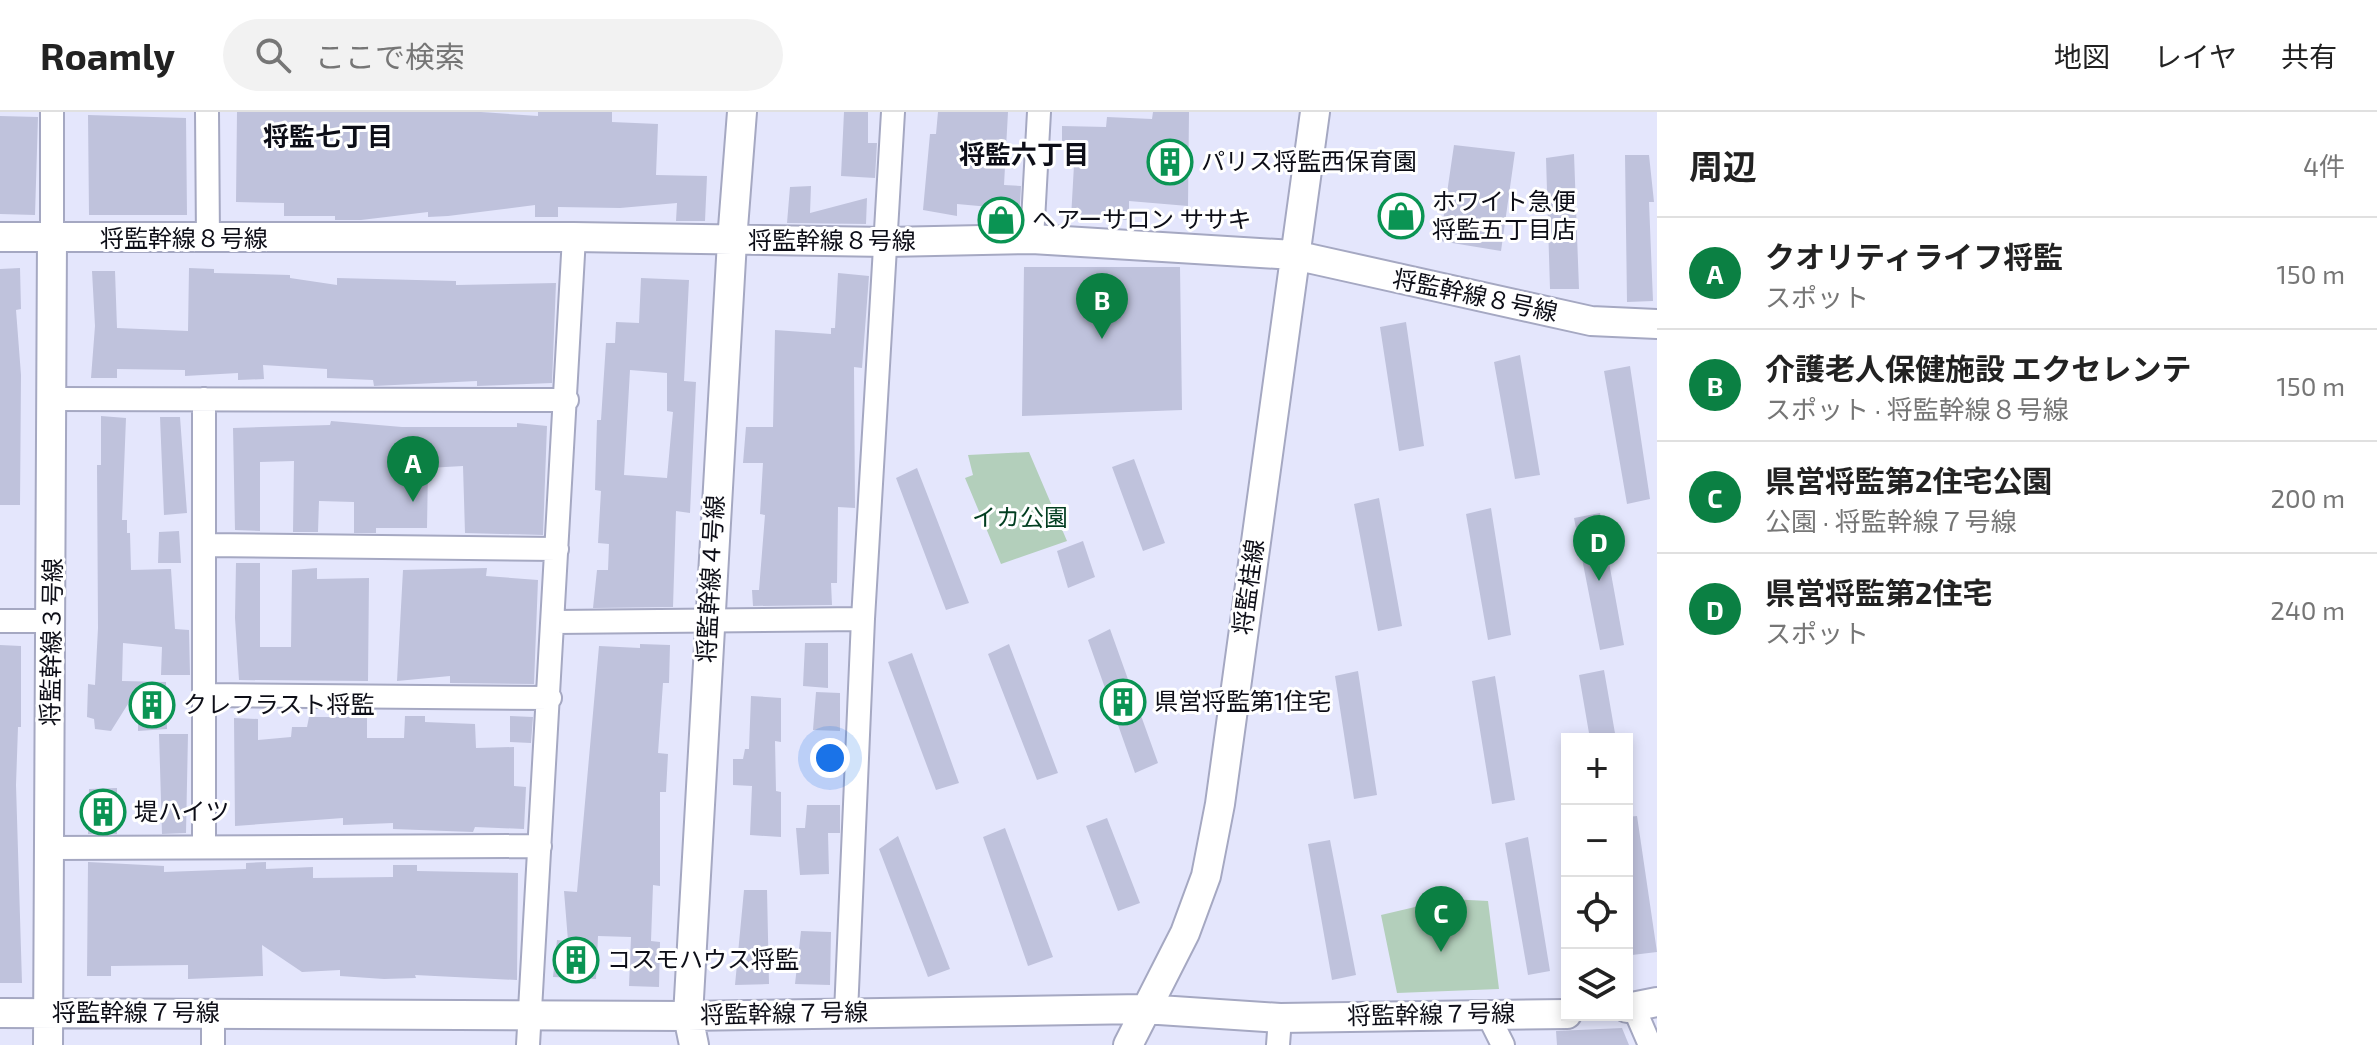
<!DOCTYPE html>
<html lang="ja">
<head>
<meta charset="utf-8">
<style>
  body { margin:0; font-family:"Exo 2","Noto Sans JP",sans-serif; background:#f2f2f2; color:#222 }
  .controls { position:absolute; right:24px; bottom:24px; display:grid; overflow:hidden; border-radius:0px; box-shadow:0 4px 12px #0003 }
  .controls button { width:72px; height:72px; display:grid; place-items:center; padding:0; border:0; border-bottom:2px solid #e0e0e0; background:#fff; color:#222; font:40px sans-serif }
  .you { position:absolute; left:830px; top:646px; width:28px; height:28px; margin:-20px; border:6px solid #fff; border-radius:50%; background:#1a73e8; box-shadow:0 0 0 12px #1a73e833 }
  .badge { display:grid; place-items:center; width:52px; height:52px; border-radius:50%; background:#0b8043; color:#fff; font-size:26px; font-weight:700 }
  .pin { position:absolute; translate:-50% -66px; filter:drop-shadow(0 2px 4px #0008) }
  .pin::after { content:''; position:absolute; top:42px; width:28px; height:24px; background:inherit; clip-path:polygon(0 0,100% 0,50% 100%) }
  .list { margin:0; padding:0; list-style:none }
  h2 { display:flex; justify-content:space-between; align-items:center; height:104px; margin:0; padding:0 32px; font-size:34px }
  h2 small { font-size:26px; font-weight:400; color:#767676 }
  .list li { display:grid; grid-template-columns:52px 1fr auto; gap:24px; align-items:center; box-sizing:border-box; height:112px; padding:0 32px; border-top:2px solid #e0e0e0 }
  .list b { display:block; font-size:30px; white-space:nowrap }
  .list p { margin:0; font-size:26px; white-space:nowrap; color:#767676 }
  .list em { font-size:26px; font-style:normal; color:#767676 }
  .icon { flex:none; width:44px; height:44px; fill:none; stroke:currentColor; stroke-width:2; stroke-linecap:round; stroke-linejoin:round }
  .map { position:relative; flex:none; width:1657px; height:933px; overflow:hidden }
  header { display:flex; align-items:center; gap:48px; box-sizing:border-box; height:112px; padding:0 40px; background:#fff; border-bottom:2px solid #e0e0e0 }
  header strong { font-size:38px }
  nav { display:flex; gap:44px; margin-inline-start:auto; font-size:28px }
  .search { width:560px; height:72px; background:#f2f2f2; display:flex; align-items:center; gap:20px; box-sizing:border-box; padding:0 28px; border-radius:44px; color:#767676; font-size:30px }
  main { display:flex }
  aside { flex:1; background:#fff }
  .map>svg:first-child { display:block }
  .park { fill:#b3cfbb }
  .building { fill:#bfc2dc; fill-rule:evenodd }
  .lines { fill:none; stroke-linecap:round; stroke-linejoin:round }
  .minor-casing { stroke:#a5a8c2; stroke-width:26 }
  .tertiary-casing { stroke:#a5a8c2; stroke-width:32 }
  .minor { stroke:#fff; stroke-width:22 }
  .tertiary { stroke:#fff; stroke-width:28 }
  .labels { text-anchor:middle; stroke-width:6; stroke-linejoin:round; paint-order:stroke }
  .poi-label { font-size:24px; fill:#0d0e17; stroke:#fff; text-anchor:start }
  .street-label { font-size:24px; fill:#0d0e17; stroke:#fff }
  .park-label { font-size:24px; fill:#023e20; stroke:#fff }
  .neighbourhood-label { font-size:26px; font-weight:bold; fill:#0d0e17; stroke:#fff }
</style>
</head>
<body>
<header>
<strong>Roamly</strong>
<div class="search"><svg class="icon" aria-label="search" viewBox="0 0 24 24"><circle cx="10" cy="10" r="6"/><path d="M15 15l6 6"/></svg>ここで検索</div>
<nav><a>地図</a><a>レイヤ</a><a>共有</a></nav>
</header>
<main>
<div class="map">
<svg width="1657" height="933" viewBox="0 0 1657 933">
  <rect width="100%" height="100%" fill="#e4e6fc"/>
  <!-- park -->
  <path class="park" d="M 1029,340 L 1067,429 L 1001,452 L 965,366 L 973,363 L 968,343 Z
    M 1449,787 L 1488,789 L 1499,877 L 1397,881 L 1381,803 Z"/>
  <!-- building -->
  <path class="building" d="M 237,0 L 481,0 L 538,4 L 538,0 L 612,0 L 612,10 L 658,12 L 656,63 L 707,64 L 705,109 L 676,109 L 677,91 L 620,96 L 558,95 L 558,105 L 535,105 L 535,93 L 448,104 L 428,105 L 428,100 L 361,108 L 335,108 L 335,104 L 284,104 L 284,91 L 236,90 Z
    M 844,0 L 868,0 L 868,31 L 877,31 L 875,66 L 841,64 Z
    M 938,0 L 1008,0 L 1004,73 L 1021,74 L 1019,110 L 1003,111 L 1001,96 L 957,92 L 957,104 L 923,98 L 930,22 L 936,22 Z
    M 1153,0 L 1189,0 L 1188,94 L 1129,89 L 1129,108 L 1071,106 L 1074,53 L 1069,52 L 1068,33 L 1062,31 L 1062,14 L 1106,15 L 1107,5 L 1152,7 Z
    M 88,3 L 186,6 L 187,103 L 89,103 Z
    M 0,4 L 38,5 L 35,103 L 0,102 Z
    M 1454,33 L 1515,40 L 1501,139 L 1440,129 Z
    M 1574,42 L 1579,177 L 1550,177 L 1546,46 Z
    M 1625,43 L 1649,43 L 1654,90 L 1649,90 L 1653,189 L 1627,190 Z
    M 811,74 L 810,101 L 867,86 L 866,112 L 787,111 L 790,75 Z
    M 1024,155 L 1180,155 L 1182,298 L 1022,304 Z
    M 20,156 L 21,197 L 16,198 L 21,263 L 20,393 L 0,393 L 0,157 Z
    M 189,156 L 214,157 L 214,161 L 290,163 L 290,166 L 337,173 L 337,166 L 456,169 L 456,173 L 556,171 L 552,271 L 477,274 L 477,269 L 374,274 L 373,268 L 327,266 L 327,257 L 263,253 L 264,267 L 238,268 L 238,261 L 185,264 L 185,258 L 117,257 L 117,266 L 91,266 L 95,214 L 92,159 L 115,159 L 117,216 L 188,219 Z
    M 838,161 L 869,164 L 862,256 L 854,255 L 855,396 L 838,395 L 837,471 L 831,471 L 832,493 L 753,494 L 752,478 L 759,478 L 765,403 L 760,402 L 763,351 L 743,351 L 746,315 L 773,315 L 775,218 L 831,222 L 831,216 L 835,216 Z
    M 641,166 L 689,168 L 684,269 L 696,270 L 690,401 L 676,399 L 673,495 L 593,496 L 597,458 L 608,458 L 609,432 L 598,431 L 601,379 L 595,378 L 597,308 L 601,308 L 606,231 L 615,231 L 616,210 L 639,211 ZM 630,258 L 667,261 L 667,299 L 673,300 L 667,366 L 624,363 Z
    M 1406,210 L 1424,334 L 1399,339 L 1380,215 Z
    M 1520,243 L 1540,363 L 1515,367 L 1494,250 Z
    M 1630,254 L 1650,387 L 1627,392 L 1604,259 Z
    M 101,304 L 126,306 L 122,408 L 127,408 L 127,421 L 130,421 L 131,458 L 171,457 L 175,517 L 189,518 L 190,563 L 161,563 L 162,535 L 123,531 L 122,569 L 166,570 L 167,617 L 138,619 L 138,576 L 111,619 L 95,617 L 94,607 L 87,605 L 88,572 L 95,573 L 98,516 L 97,353 L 101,353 Z
    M 160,305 L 180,305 L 187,401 L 164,403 Z
    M 331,309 L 402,315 L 517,315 L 517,311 L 547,314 L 543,423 L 465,421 L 463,354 L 428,356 L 427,416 L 376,416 L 376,421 L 354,421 L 354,390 L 319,389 L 318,420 L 293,420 L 294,349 L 260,350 L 260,419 L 235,418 L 233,316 L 330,313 Z
    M 1134,347 L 1165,431 L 1143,439 L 1112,355 Z
    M 917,356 L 969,491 L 946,498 L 896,366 Z
    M 1379,386 L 1402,514 L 1378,519 L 1354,392 Z
    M 1491,396 L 1511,523 L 1488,528 L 1466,402 Z
    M 1600,401 L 1624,533 L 1600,538 L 1574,406 Z
    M 179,419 L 181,451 L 158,451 L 159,420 Z
    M 1083,429 L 1095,465 L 1068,476 L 1057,439 Z
    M 236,451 L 260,451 L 260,535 L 291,535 L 292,458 L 317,456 L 317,467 L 369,466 L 368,569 L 239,568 L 235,506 Z
    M 487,456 L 486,464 L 538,468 L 534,572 L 450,571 L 450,564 L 397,569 L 403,458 Z
    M 1110,517 L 1158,651 L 1135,661 L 1088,528 Z
    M 805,531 L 828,531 L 828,576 L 803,574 Z
    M 640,532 L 670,533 L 669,571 L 663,571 L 658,641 L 668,642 L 666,680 L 660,680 L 660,774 L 653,773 L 651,829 L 660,830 L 659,875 L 629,874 L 631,825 L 598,824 L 596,867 L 553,865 L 557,828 L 568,829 L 564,779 L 577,780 L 599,534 L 640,536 Z
    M 1009,532 L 1058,661 L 1037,668 L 988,542 Z
    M 0,533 L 21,534 L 21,615 L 18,615 L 16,673 L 22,871 L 0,871 Z
    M 912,541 L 959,671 L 936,678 L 888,550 Z
    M 1604,558 L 1616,627 L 1590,627 L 1579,563 Z
    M 1358,559 L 1377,683 L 1354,687 L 1335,564 Z
    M 1495,564 L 1515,688 L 1492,692 L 1472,569 Z
    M 816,580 L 840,581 L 840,619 L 813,618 Z
    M 751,584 L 781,586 L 781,630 L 775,629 L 776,679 L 781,680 L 781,725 L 750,723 L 752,674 L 733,673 L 733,647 L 743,647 L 745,637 L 749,637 Z
    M 405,604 L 425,604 L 425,610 L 475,612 L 476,636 L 514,635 L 514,674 L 526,675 L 524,717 L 475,715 L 473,720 L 393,717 L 393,711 L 343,713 L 343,706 L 235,714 L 234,606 L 258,607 L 258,628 L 291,625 L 292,615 L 307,615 L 309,605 L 367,605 L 367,626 L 404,626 Z
    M 510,604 L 533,605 L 531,631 L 510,630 Z
    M 159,622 L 188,622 L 186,721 L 162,722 Z
    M 117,676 L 117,722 L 88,722 L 89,677 Z
    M 807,693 L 840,693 L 840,721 L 828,721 L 829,762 L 800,763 L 796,716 L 805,716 Z
    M 1637,704 L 1657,840 L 1632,843 L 1627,812 L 1627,705 Z
    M 1107,706 L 1140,791 L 1118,799 L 1086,714 Z
    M 1005,716 L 1053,845 L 1028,854 L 983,725 Z
    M 898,724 L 950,857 L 928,865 L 879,737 Z
    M 1528,725 L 1550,859 L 1528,863 L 1505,731 Z
    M 1330,728 L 1356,863 L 1332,868 L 1308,732 Z
    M 88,750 L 164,754 L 164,760 L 246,757 L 246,751 L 266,750 L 266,757 L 313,755 L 313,766 L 393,765 L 393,753 L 417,753 L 417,759 L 518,761 L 517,868 L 415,863 L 416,866 L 384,867 L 340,864 L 340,858 L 302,860 L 262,833 L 263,864 L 188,867 L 188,853 L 111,854 L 111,864 L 87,864 Z
    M 744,778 L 767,778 L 769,872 L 735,873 Z
    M 801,819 L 831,820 L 830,873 L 795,872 Z
    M 1622,916 L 1629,933 L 1557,933 L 1556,919 Z"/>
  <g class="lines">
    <!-- minor casing -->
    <g class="minor-casing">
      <path id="minor" d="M 207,0 L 208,127
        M 52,126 L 52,0
        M 1032,127 L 1039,0
        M 54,287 L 567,288
        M 205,433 L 557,437
        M 0,509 L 52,509
        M 555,510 L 863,507
        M 205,583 L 550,586
        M 204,733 L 204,287
        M 49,736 L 540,734
        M 1634,896 L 1650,933
        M 213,901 L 213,933
        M 846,901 L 863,507 L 893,0
        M 1488,903 L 1503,933
        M 528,933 L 574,125
        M 1278,933 L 1280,906"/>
    </g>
    <!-- tertiary casing -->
    <g class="tertiary-casing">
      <path id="tertiary" d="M 0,125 L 574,125 L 887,130 L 1032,127 L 1294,143 L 1591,209 L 1657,212
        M 1627,896 L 1657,890
        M 0,901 L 688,904 L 1144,897 L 1280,906 L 1567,902
        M 48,933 L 52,126
        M 694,933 L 688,904 L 732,129 L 742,0
        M 1128,933 L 1185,821 L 1206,764 L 1220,692 L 1315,0"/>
    </g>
    <!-- minor -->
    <use href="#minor" class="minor"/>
    <!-- tertiary -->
    <use href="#tertiary" class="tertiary"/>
  </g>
  <!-- icons -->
  <defs>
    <g id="building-ring" transform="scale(2.3)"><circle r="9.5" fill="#fff" stroke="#0a9453" stroke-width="1.5"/><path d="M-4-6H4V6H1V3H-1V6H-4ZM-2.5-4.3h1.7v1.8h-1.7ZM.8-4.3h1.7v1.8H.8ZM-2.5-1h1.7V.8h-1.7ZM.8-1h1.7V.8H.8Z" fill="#0a9453"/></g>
    <g id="shop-ring" transform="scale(2.3)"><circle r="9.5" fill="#fff" stroke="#0a9453" stroke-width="1.5"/><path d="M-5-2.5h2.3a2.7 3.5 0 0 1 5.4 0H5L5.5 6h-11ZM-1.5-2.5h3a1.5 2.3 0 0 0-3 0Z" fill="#0a9453"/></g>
  </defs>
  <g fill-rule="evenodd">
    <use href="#building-ring" x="1170" y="50"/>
    <use href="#shop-ring" x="1401" y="104"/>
    <use href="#shop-ring" x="1001" y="108"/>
    <use href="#building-ring" x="1123" y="590"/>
    <use href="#building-ring" x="152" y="593"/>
    <use href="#building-ring" x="103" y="700"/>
    <use href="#building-ring" x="576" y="848"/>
  </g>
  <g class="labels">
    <!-- poi labels -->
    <g class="poi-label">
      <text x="1201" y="58">パリス将監西保育園</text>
      <text x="1432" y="98">ホワイト急便<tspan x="1432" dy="28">将監五丁目店</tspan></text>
      <text x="1032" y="116">ヘアーサロン ササキ</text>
      <text x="1154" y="598">県営将監第1住宅</text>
      <text x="183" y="601">クレフラスト将監</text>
      <text x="134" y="708">堤ハイツ</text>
      <text x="607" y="856">コスモハウス将監</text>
    </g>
    <!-- street labels -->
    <g class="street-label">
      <text x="184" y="135">将監幹線８号線</text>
      <text x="832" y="137">将監幹線８号線</text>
      <text transform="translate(1475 184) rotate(12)" y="8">将監幹線８号線</text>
      <text transform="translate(711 467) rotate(-87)" y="8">将監幹線４号線</text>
      <text transform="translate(1249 475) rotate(-82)" y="8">将監桂線</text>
      <text transform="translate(52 530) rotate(-89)" y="8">将監幹線３号線</text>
      <text x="136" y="909">将監幹線７号線</text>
      <text transform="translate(784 902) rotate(-1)" y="8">将監幹線７号線</text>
      <text transform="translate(1431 903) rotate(-1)" y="8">将監幹線７号線</text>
    </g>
    <!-- park labels -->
    <g class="park-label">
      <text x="1020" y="414">イカ公園</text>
    </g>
    <!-- neighbourhood labels -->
    <g class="neighbourhood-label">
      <text x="328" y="34">将監七丁目</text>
      <text x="1024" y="52">将監六丁目</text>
    </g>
  </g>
</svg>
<div class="controls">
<button>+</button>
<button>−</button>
<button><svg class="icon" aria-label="locate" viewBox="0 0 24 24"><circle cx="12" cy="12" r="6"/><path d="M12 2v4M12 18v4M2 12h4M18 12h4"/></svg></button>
<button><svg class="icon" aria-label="layers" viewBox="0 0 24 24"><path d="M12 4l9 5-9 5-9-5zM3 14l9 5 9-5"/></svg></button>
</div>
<div class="you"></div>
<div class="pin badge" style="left:413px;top:390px">A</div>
<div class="pin badge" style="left:1102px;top:227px">B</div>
<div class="pin badge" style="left:1441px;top:840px">C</div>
<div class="pin badge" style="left:1599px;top:469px">D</div>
</div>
<aside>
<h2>周辺<small>4件</small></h2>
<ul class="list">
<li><span class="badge">A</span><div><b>クオリティライフ将監</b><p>スポット</p></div><em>150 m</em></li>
<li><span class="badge">B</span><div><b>介護老人保健施設 エクセレンテ</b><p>スポット · 将監幹線８号線</p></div><em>150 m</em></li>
<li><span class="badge">C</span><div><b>県営将監第2住宅公園</b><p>公園 · 将監幹線７号線</p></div><em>200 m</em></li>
<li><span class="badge">D</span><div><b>県営将監第2住宅</b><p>スポット</p></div><em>240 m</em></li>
</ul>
</aside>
</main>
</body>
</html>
